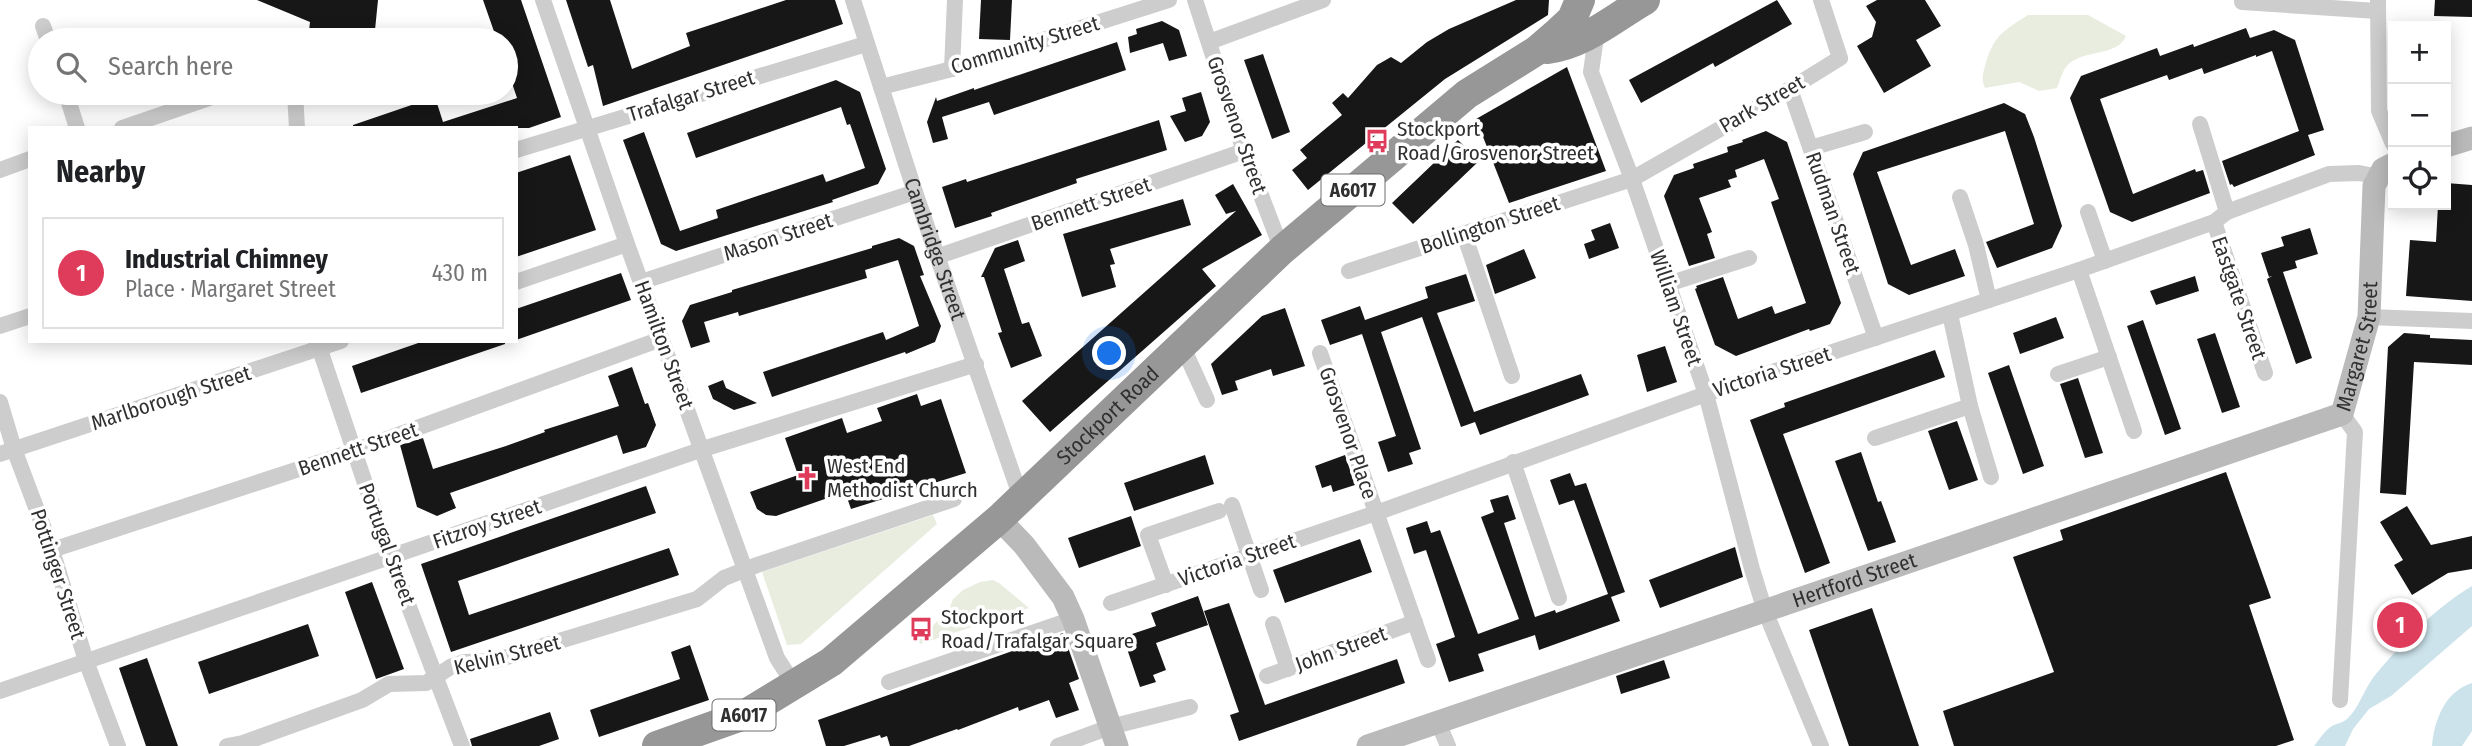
<!DOCTYPE html>
<html lang="en">
<head>
<meta charset="utf-8">
<style>
  body { margin:0; font-family:"Fira Sans Condensed",sans-serif; background:#f6f6f6; color:#202124 }
  .controls { position:absolute; right:21px; top:21px; display:grid; overflow:hidden; border-radius:0px; box-shadow:0 4px 18px #0003 }
  .controls button { width:63px; height:63px; display:grid; place-items:center; padding:0; border:0; border-bottom:2px solid #e0e0e0; background:#fff; color:#202124; font:35px sans-serif }
  .you { position:absolute; left:1110px; top:354px; width:24px; height:24px; margin:-18px; border:5px solid #fff; border-radius:50%; background:#1a73e8; box-shadow:0 0 0 10px #1a73e833 }
  .badge { display:grid; place-items:center; width:46px; height:46px; border-radius:50%; background:#df3b5a; color:#fff; font-size:23px; font-weight:700 }
  .pin { position:absolute; translate:-50% -50%; border:4px solid #fff; box-shadow:0 2px 7px #0006 }
  .list { margin:0; padding:0; list-style:none }
  h2 { display:flex; justify-content:space-between; align-items:center; height:91px; margin:0; padding:0 28px; font-size:30px }
  h2 small { font-size:23px; font-weight:400; color:#757577 }
  .list li { display:grid; grid-template-columns:46px 1fr auto; gap:21px; align-items:center; box-sizing:border-box; height:112px; margin:0 14px 14px; padding:0 14px; border:2px solid #e0e0e0; border-radius:0px }
  .list b { display:block; font-size:26px; white-space:nowrap }
  .list p { margin:0; font-size:23px; white-space:nowrap; color:#757577 }
  .list em { font-size:23px; font-style:normal; color:#757577 }
  .icon { flex:none; width:38px; height:38px; fill:none; stroke:currentColor; stroke-width:2; stroke-linecap:round; stroke-linejoin:round }
  .map { position:relative; flex:none; width:2472px; height:746px; overflow:hidden }
  .search { position:absolute; background:#fff; box-shadow:0 4px 18px #0003; left:28px; top:28px; width:490px; height:77px; display:flex; align-items:center; gap:18px; box-sizing:border-box; padding:0 24px; border-radius:38px; color:#757577; font-size:26px }
  .panel { position:absolute; background:#fff; box-shadow:0 4px 18px #0003; left:28px; top:126px; width:490px; height:217px; border-radius:0px }
  .map>svg:first-child { display:block }
  .green { fill:#e8eddf }
  .water { fill:#cce3eb }
  .building { fill:#171717 }
  .lines { fill:none; stroke-linecap:round; stroke-linejoin:round }
  .street { stroke:#cdcdcd; stroke-width:16 }
  .secondary { stroke:#bababa; stroke-width:23 }
  .highway { stroke:#979797; stroke-width:30 }
  .labels { text-anchor:middle; stroke-width:7; stroke-linejoin:round; paint-order:stroke }
  .shield { fill:#fff; stroke:#6e6e6e; stroke-width:2 }
  .shield-label { font-size:19px; font-weight:bold; fill:#303030 }
  .street-label { font-size:21px; fill:#303030; stroke:#fff }
  .poi-label { font-size:21px; fill:#303030; stroke:#fff; text-anchor:start }
</style>
</head>
<body>
<div class="map">
<svg width="2472" height="746" viewBox="0 0 2472 746">
  <rect width="100%" height="100%" fill="#fff"/>
  <!-- green -->
  <path class="green" d="M 2028,15 L 2088,15 L 2126,36 C 2117,58 2081,48 2066,67 C 2062,72 2060,81 2057,88 L 2039,91 L 2019,82 L 1985,88 C 1981,79 1983,74 1985,66 C 1993,36 2003,31 2028,15 Z
    M 933,515 L 937,524 L 801,644 L 787,645 L 762,572 Z
    M 993,580 L 999,583 L 1029,608 L 920,644 L 918,640 L 949,610 L 953,599 L 963,590 L 980,582 Z"/>
  <!-- water -->
  <path class="water" d="M 2472,586 L 2472,626 L 2391,696 L 2369,709 L 2353,729 L 2345,746 L 2314,746 C 2319,740 2325,730 2332,726 C 2337,723 2343,723 2347,719 C 2360,707 2364,688 2376,674 C 2404,641 2435,608 2472,586 Z
    M 2472,683 L 2472,731 L 2462,746 L 2432,746 C 2434,721 2445,691 2472,683 Z"/>
  <!-- building -->
  <path class="building" d="M 257,0 L 378,0 L 374,40 L 308,40 L 310,22 Z
    M 483,0 L 521,0 L 561,117 L 529,128 L 353,128 L 353,125 L 435,97 L 443,122 L 517,98 L 506,65 L 506,40 L 497,40 Z
    M 566,0 L 610,0 L 632,69 L 690,46 L 686,33 L 786,0 L 835,0 L 843,24 L 603,106 L 593,65 L 588,67 Z
    M 981,0 L 1012,0 L 1010,40 L 979,39 Z
    M 1516,0 L 1549,0 L 1548,15 L 1445,79 L 1308,190 L 1292,170 L 1307,158 L 1300,150 L 1342,115 L 1332,103 L 1343,93 L 1348,98 L 1377,65 L 1391,57 L 1401,63 L 1427,42 L 1449,29 Z
    M 1777,0 L 1792,24 L 1715,67 L 1713,63 L 1641,103 L 1629,80 Z
    M 1877,0 L 1925,0 L 1941,26 L 1916,40 L 1931,66 L 1884,93 L 1857,46 L 1872,37 L 1876,22 L 1866,6 Z
    M 2435,0 L 2472,0 L 2472,17 L 2434,16 Z
    M 1162,21 L 1179,30 L 1187,56 L 1169,61 L 1163,43 L 1130,53 L 1128,37 L 1137,34 L 1136,29 Z
    M 2246,28 L 2250,38 L 2274,30 L 2295,40 L 2324,130 L 2308,135 L 2315,155 L 2234,187 L 2232,184 L 2230,185 L 2222,161 L 2299,131 L 2272,51 L 2256,57 L 2256,55 L 2204,74 L 2202,68 L 2169,80 L 2167,75 L 2100,99 L 2133,194 L 2195,169 L 2196,172 L 2203,170 L 2210,193 L 2132,222 L 2110,212 L 2070,98 L 2081,76 L 2157,48 L 2160,56 L 2193,44 L 2194,47 Z
    M 1117,42 L 1126,70 L 994,115 L 989,102 L 942,117 L 948,139 L 933,143 L 927,122 L 936,97 L 937,101 L 974,88 L 974,90 Z
    M 1263,54 L 1290,132 L 1272,139 L 1244,60 Z
    M 1567,67 L 1606,171 L 1509,203 L 1476,119 Z
    M 836,80 L 860,92 L 886,169 L 878,184 L 832,200 L 833,202 L 676,251 L 661,244 L 623,140 L 644,132 L 680,231 L 718,218 L 716,210 L 823,174 L 826,182 L 865,168 L 850,124 L 847,125 L 841,107 L 696,158 L 687,133 Z
    M 1201,92 L 1210,122 L 1202,136 L 1185,142 L 1170,116 L 1186,111 L 1182,98 Z
    M 2004,103 L 2025,114 L 2034,137 L 2062,226 L 2052,248 L 1997,268 L 1986,242 L 2034,224 L 2005,131 L 1877,172 L 1911,265 L 1955,249 L 1965,276 L 1909,295 L 1888,284 L 1853,174 L 1863,152 Z
    M 1159,120 L 1167,150 L 1076,179 L 1077,183 L 991,213 L 992,216 L 955,228 L 942,187 L 966,179 L 967,182 Z
    M 1766,131 L 1787,142 L 1841,303 L 1830,324 L 1810,331 L 1809,329 L 1736,356 L 1715,345 L 1695,289 L 1697,288 L 1696,286 L 1723,277 L 1738,319 L 1772,306 L 1775,314 L 1806,303 L 1771,202 L 1779,199 L 1764,159 L 1735,170 L 1737,177 L 1728,180 L 1731,187 L 1699,198 L 1712,232 L 1707,234 L 1715,258 L 1689,266 L 1664,196 L 1674,175 L 1694,168 L 1693,164 L 1728,152 L 1727,147 L 1743,142 L 1742,140 Z
    M 1458,140 L 1479,161 L 1413,224 L 1392,203 Z
    M 570,155 L 596,230 L 516,257 L 516,173 Z
    M 2446,183 L 2472,185 L 2472,301 L 2406,296 L 2410,240 L 2436,242 L 2438,205 L 2446,205 Z
    M 1233,184 L 1262,235 L 1202,269 L 1216,286 L 1050,432 L 1022,401 L 1236,211 L 1226,214 L 1215,195 Z
    M 1183,199 L 1191,225 L 1110,249 L 1115,264 L 1110,265 L 1116,287 L 1082,297 L 1063,234 Z
    M 1610,223 L 1619,248 L 1589,259 L 1584,244 L 1595,240 L 1591,230 Z
    M 2310,228 L 2318,254 L 2295,261 L 2297,268 L 2283,272 L 2312,358 L 2296,364 L 2267,279 L 2272,276 L 2269,277 L 2261,253 L 2284,246 L 2281,237 Z
    M 899,238 L 914,246 L 924,275 L 920,276 L 941,326 L 935,342 L 906,354 L 905,352 L 772,397 L 763,372 L 883,332 L 886,340 L 919,326 L 898,260 L 865,270 L 867,278 L 739,316 L 738,312 L 704,322 L 710,342 L 691,348 L 682,321 L 690,305 L 732,292 L 732,290 L 872,248 L 872,246 Z
    M 1018,240 L 1025,261 L 1004,269 L 1022,324 L 1029,322 L 1042,356 L 1011,368 L 998,333 L 1002,332 L 984,277 L 981,277 L 995,248 Z
    M 1524,249 L 1536,278 L 1495,294 L 1486,265 Z
    M 621,273 L 631,300 L 516,340 L 516,309 Z
    M 1466,274 L 1475,301 L 1437,313 L 1474,412 L 1581,374 L 1589,395 L 1480,435 L 1475,422 L 1461,427 L 1422,317 L 1381,332 L 1421,449 L 1409,453 L 1413,464 L 1388,472 L 1378,442 L 1396,436 L 1362,334 L 1330,345 L 1321,320 L 1360,306 L 1365,320 L 1428,298 L 1425,287 Z
    M 2195,276 L 2199,291 L 2156,305 L 2150,291 Z
    M 1285,308 L 1305,366 L 1273,376 L 1271,369 L 1235,381 L 1238,390 L 1222,395 L 1211,364 L 1262,316 Z
    M 2056,317 L 2064,338 L 2020,354 L 2013,333 Z
    M 2143,320 L 2181,429 L 2165,435 L 2127,326 Z
    M 2215,333 L 2240,407 L 2222,413 L 2197,339 Z
    M 2404,333 L 2430,335 L 2430,338 L 2472,340 L 2472,365 L 2414,362 L 2406,495 L 2380,493 L 2388,347 Z
    M 424,341 L 505,341 L 505,344 L 361,393 L 352,366 Z
    M 1665,346 L 1677,382 L 1647,392 L 1637,355 Z
    M 1935,350 L 1945,377 L 1783,434 L 1830,563 L 1805,573 L 1750,420 L 1785,407 L 1784,403 Z
    M 2009,365 L 2044,466 L 2023,474 L 1988,373 Z
    M 632,367 L 645,404 L 648,403 L 656,425 L 646,447 L 623,454 L 617,435 L 450,493 L 456,508 L 437,516 L 417,507 L 400,445 L 423,438 L 433,469 L 506,446 L 545,432 L 544,430 L 619,406 L 608,376 Z
    M 2078,378 L 2103,453 L 2085,458 L 2060,384 Z
    M 723,380 L 726,388 L 757,403 L 734,410 L 713,399 L 708,386 Z
    M 917,394 L 921,406 L 941,399 L 966,473 L 851,509 L 845,492 L 776,516 L 766,515 L 757,509 L 750,492 L 798,475 L 785,438 L 842,418 L 847,433 L 882,421 L 877,408 Z
    M 1957,421 L 1978,480 L 1949,490 L 1928,431 Z
    M 1861,452 L 1878,502 L 1881,501 L 1896,542 L 1868,551 L 1835,461 Z
    M 1205,455 L 1214,484 L 1134,511 L 1124,483 Z
    M 1345,455 L 1355,485 L 1333,492 L 1331,485 L 1322,488 L 1315,466 Z
    M 2226,472 L 2271,598 L 2249,605 L 2294,740 L 2276,746 L 1954,746 L 1943,711 L 2054,672 L 2013,557 L 2063,540 L 2060,530 Z
    M 1570,473 L 1575,486 L 1586,483 L 1625,592 L 1611,597 L 1620,621 L 1539,650 L 1535,635 L 1478,654 L 1484,671 L 1449,682 L 1436,644 L 1455,637 L 1426,550 L 1414,554 L 1406,528 L 1427,521 L 1431,533 L 1440,530 L 1478,634 L 1519,619 L 1481,517 L 1494,512 L 1490,500 L 1508,495 L 1516,519 L 1504,523 L 1535,617 L 1555,610 L 1556,613 L 1608,594 L 1574,500 L 1559,505 L 1550,480 Z
    M 646,486 L 656,513 L 458,581 L 469,615 L 669,548 L 679,575 L 451,652 L 421,564 Z
    M 2407,506 L 2431,545 L 2472,536 L 2472,569 L 2448,573 L 2412,595 L 2394,565 L 2403,560 L 2380,522 Z
    M 1131,516 L 1141,546 L 1079,568 L 1068,538 Z
    M 1360,539 L 1372,572 L 1285,603 L 1273,570 Z
    M 1735,547 L 1743,577 L 1660,608 L 1649,580 Z
    M 372,582 L 404,669 L 376,679 L 345,592 Z
    M 1198,596 L 1208,625 L 1156,643 L 1166,670 L 1153,675 L 1156,682 L 1140,687 L 1123,637 L 1156,626 L 1151,613 Z
    M 1229,603 L 1265,705 L 1397,659 L 1405,683 L 1239,741 L 1230,715 L 1239,712 L 1204,611 Z
    M 1872,608 L 1919,746 L 1849,746 L 1809,630 Z
    M 308,624 L 319,656 L 209,694 L 198,662 Z
    M 1063,633 L 1079,679 L 1069,683 L 1079,710 L 1056,718 L 1049,700 L 1019,711 L 1018,707 L 958,730 L 957,729 L 909,746 L 890,746 L 887,736 L 881,738 L 880,735 L 844,746 L 826,746 L 818,720 Z
    M 690,645 L 709,700 L 599,737 L 590,710 L 680,679 L 671,652 Z
    M 147,658 L 178,746 L 146,746 L 119,668 Z
    M 1664,660 L 1670,678 L 1621,694 L 1616,676 Z
    M 550,712 L 559,739 L 539,746 L 472,746 L 470,739 Z"/>
  <g class="lines">
    <!-- street -->
    <g class="street">
      <path d="M 543,0 L 627,244 L 777,658 L 795,686"/>
      <path id="s1" d="M 853,0 L 915,192 L 1021,498"/>
      <path d="M 1195,0 L 1244,151 L 1282,250"/>
      <path d="M 2242,0 L 2242,2 L 2377,11"/>
      <path d="M 2378,0 L 2379,111 L 2393,144"/>
      <path d="M 43,26 L 48,40"/>
      <path d="M 1597,30 L 1591,72 L 1632,179 L 1706,394 L 1752,569 L 1765,611 L 1821,746"/>
      <path d="M 1209,42 L 1323,0"/>
      <path d="M 952,69 L 955,0"/>
      <path d="M 881,87 L 952,69 L 1169,0"/>
      <path d="M 1790,89 L 1876,338"/>
      <path d="M 66,93 L 77,128"/>
      <path d="M 295,93 L 297,128"/>
      <path d="M 2200,124 L 2227,212"/>
      <path d="M 122,128 L 224,93"/>
      <path d="M 1811,148 L 1865,132"/>
      <path d="M 516,150 L 866,44"/>
      <path d="M 0,170 L 30,159"/>
      <path d="M 1960,197 L 1976,245 L 1989,300"/>
      <path d="M 2088,212 L 2105,261"/>
      <path d="M 2214,222 L 2265,373"/>
      <path d="M 1464,234 L 1512,376"/>
      <path d="M 939,256 L 1244,151"/>
      <path d="M 2079,270 L 2134,431"/>
      <path d="M 1349,271 L 1632,179 L 1790,89 L 1840,58 L 1821,0"/>
      <path d="M 516,282 L 627,244"/>
      <path d="M 641,282 L 915,192"/>
      <path d="M 1668,284 L 1749,258"/>
      <path d="M 1950,314 L 1970,406 L 1991,477"/>
      <path d="M 2369,317 L 2472,321"/>
      <path d="M 0,326 L 30,316"/>
      <path d="M 317,341 L 390,557 L 462,746"/>
      <path d="M 1182,345 L 1207,400"/>
      <path d="M 1320,353 L 1428,660"/>
      <path d="M 2058,374 L 2109,357"/>
      <path d="M 0,402 L 14,449 L 52,550 L 86,661 L 118,746"/>
      <path d="M 1875,438 L 1970,406"/>
      <path d="M 0,454 L 341,341"/>
      <path d="M 1513,462 L 1559,598"/>
      <path d="M 1232,505 L 1261,590"/>
      <path d="M 52,550 L 354,451 L 661,339"/>
      <path d="M 1166,585 L 1148,535 L 1219,511"/>
      <path d="M 1111,603 L 1376,513 L 1706,394 L 2079,270 L 2214,222 L 2227,212 L 2329,174 L 2359,173 L 2379,177"/>
      <path d="M 1273,624 L 1288,669"/>
      <path d="M 1267,676 L 1415,622"/>
      <path d="M 889,682 L 1073,619"/>
      <path d="M 0,691 L 703,449 L 976,364"/>
      <path d="M 2340,700 L 2355,432 L 2342,414"/>
      <path d="M 1438,722 L 1448,746"/>
      <path d="M 227,746 L 243,743 L 362,700 L 389,684 L 426,683 L 452,666 L 464,662 L 494,661 L 697,599 L 724,578 L 757,565 L 954,499"/>
      <path d="M 1058,746 L 1110,727 L 1190,707"/>
    </g>
    <!-- secondary -->
    <g class="secondary">
      <path d="M 2446,146 L 2472,138"/>
      <path d="M 999,519 L 1024,545 L 1063,597 L 1073,619 L 1117,746"/>
      <path id="s2" d="M 1368,746 L 2342,414 L 2369,317 L 2374,186 L 2383,169 L 2393,164"/>
    </g>
    <!-- highway -->
    <g class="highway">
      <path d="M 1547,49 C 1583,45 1614,18 1645,0"/>
      <path id="s3" d="M 657,746 L 744,715 L 831,662 L 999,519 L 1282,250 L 1467,94 L 1536,51 L 1558,32 L 1572,19 L 1580,0"/>
    </g>
  </g>
  <!-- icons -->
  <defs>
    <g id="bus-bare" transform="scale(1.89)"><path d="M-5-6H5V4H4V6H2V4H-2V6H-4V4H-5ZM-3.5-4V0h7V-4ZM-3.5 1.2v1.5H-2V1.2ZM2 1.2v1.5H3.5V1.2Z" fill="#df3b5a" stroke="#fff" stroke-width="2.5" paint-order="stroke"/></g>
    <g id="church-bare" transform="scale(1.89)"><path d="M-1.2-6h2.4v3.5h3.3v2.4h-3.3V6h-2.4V-.1h-3.3v-2.4h3.3Z" fill="#df3b5a" stroke="#fff" stroke-width="2.5" paint-order="stroke"/></g>
  </defs>
  <g fill-rule="evenodd">
    <use href="#bus-bare" x="1377" y="141"/>
    <use href="#church-bare" x="807" y="478"/>
    <use href="#bus-bare" x="921" y="629"/>
  </g>
  <g class="labels">
    <!-- shield labels -->
    <g class="shield">
      <rect x="1321.5" y="174.5" width="63" height="31" rx="5"/>
      <rect x="712.5" y="699.5" width="63" height="31" rx="5"/>
    </g>
    <g class="shield-label">
      <text x="1353" y="197">A6017</text>
      <text x="744" y="722">A6017</text>
    </g>
    <!-- street labels -->
    <g class="street-label">
      <text transform="translate(1025 45) rotate(-17)" y="7">Community Street</text>
      <text transform="translate(691 96) rotate(-17)" y="7">Trafalgar Street</text>
      <text transform="translate(1762 104) rotate(-30)" y="7">Park Street</text>
      <text transform="translate(1237 125) rotate(71)" y="7">Grosvenor Street</text>
      <text transform="translate(1091 204) rotate(-19)" y="7">Bennett Street</text>
      <text transform="translate(1833 213) rotate(71)" y="7">Rudman Street</text>
      <text transform="translate(1490 225) rotate(-18)" y="7">Bollington Street</text>
      <text transform="translate(778 237) rotate(-18)" y="7">Mason Street</text>
      <text dy="7" stroke="none"><textPath href="#s1" startOffset="262">Cambridge Street</textPath></text>
      <text transform="translate(2239 298) rotate(71)" y="7">Eastgate Street</text>
      <text transform="translate(1676 308) rotate(71)" y="7">William Street</text>
      <text transform="translate(664 345) rotate(70)" y="7">Hamilton Street</text>
      <text dy="7" stroke="none"><textPath href="#s2" startOffset="1099">Margaret Street</textPath></text>
      <text transform="translate(1772 372) rotate(-18)" y="7">Victoria Street</text>
      <text transform="translate(171 398) rotate(-18)" y="7">Marlborough Street</text>
      <text dy="7" stroke="none"><textPath href="#s3" startOffset="565">Stockport Road</textPath></text>
      <text transform="translate(1348 433) rotate(71)" y="7">Grosvenor Place</text>
      <text transform="translate(358 449) rotate(-19)" y="7">Bennett Street</text>
      <text transform="translate(487 524) rotate(-19)" y="7">Fitzroy Street</text>
      <text transform="translate(387 544) rotate(70)" y="7">Portugal Street</text>
      <text transform="translate(1237 560) rotate(-19)" y="7">Victoria Street</text>
      <text transform="translate(58 574) rotate(72)" y="7">Pottinger Street</text>
      <text dy="7" stroke="none"><textPath href="#s2" startOffset="514">Hertford Street</textPath></text>
      <text transform="translate(1341 649) rotate(-20)" y="7">John Street</text>
      <text transform="translate(507 655) rotate(-14)" y="7">Kelvin Street</text>
    </g>
    <!-- poi labels -->
    <g class="poi-label">
      <text x="1397" y="136">Stockport<tspan x="1397" dy="24">Road/Grosvenor Street</tspan></text>
      <text x="827" y="473">West End<tspan x="827" dy="24">Methodist Church</tspan></text>
      <text x="941" y="624">Stockport<tspan x="941" dy="24">Road/Trafalgar Square</tspan></text>
    </g>
  </g>
</svg>
<div class="controls">
<button>+</button>
<button>−</button>
<button><svg class="icon" aria-label="locate" viewBox="0 0 24 24"><circle cx="12" cy="12" r="6"/><path d="M12 2v4M12 18v4M2 12h4M18 12h4"/></svg></button>
</div>
<div class="you"></div>
<div class="pin badge" style="left:2400px;top:625px">1</div>
<div class="search"><svg class="icon" aria-label="search" viewBox="0 0 24 24"><circle cx="10" cy="10" r="6"/><path d="M15 15l6 6"/></svg>Search here</div>
<section class="panel">
<h2>Nearby<small></small></h2>
<ul class="list">
<li><span class="badge">1</span><div><b>Industrial Chimney</b><p>Place · Margaret Street</p></div><em>430 m</em></li>
</ul>
</section>
</div>
</body>
</html>
